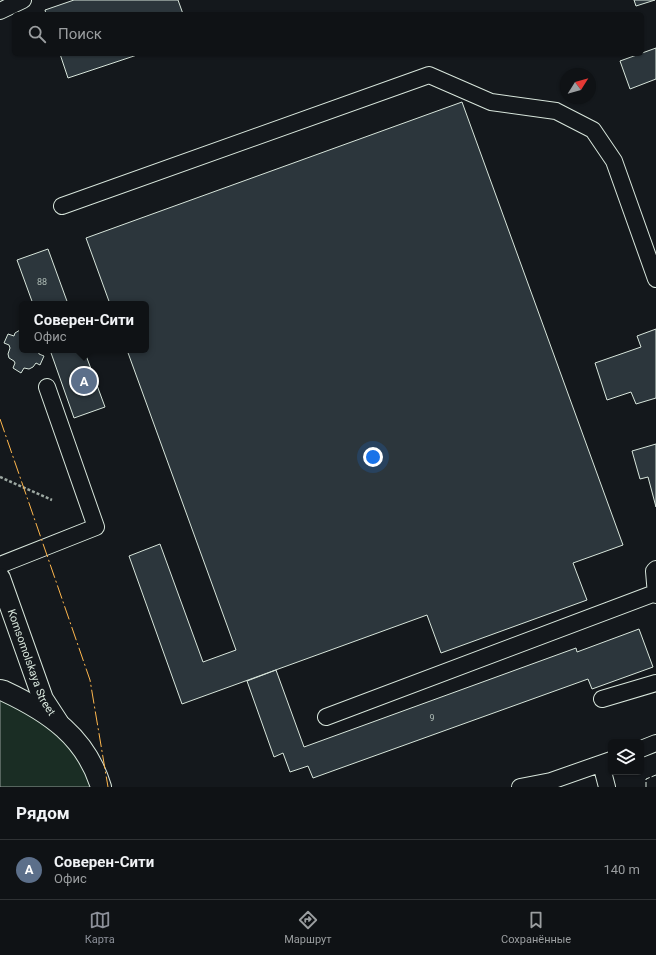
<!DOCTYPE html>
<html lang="ru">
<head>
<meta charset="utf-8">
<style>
  body { margin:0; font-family:Roboto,sans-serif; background:#1d2022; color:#f1f3f6 }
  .controls { position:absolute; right:12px; bottom:12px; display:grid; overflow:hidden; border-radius:6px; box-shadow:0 1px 3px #0004 }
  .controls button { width:36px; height:36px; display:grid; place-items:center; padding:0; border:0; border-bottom:1px solid #2f3234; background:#0f1215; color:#f1f3f6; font:20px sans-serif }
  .compass { position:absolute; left:560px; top:68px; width:36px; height:36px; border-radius:50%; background:#0f1215; box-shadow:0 1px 3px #0004; rotate:53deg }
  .you { position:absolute; left:373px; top:457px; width:14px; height:14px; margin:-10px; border:3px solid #fff; border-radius:50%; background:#1a73e8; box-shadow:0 0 0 6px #1a73e833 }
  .badge { display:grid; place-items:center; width:26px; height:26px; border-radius:50%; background:#8c9099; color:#fff; font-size:13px; font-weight:700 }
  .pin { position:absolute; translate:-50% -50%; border:2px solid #fff; box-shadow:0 1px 4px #0006 }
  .popup { position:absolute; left:19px; top:301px; width:130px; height:52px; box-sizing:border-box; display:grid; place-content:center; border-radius:6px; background:#0f1215; filter:drop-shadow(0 1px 3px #0005); font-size:13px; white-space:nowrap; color:#9b9ea0 }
  .popup b { font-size:15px; color:#f1f3f6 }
  .popup::after { content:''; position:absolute; left:50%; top:100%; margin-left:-8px; border:8px solid transparent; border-top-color:#0f1215 }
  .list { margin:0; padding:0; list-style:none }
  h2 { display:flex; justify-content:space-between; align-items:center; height:52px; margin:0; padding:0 16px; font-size:17px }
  h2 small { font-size:13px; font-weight:400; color:#9b9ea0 }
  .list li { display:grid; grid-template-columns:26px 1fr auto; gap:12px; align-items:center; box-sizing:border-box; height:60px; padding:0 16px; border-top:1px solid #2f3234 }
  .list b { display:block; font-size:15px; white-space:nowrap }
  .list p { margin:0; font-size:13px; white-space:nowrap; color:#9b9ea0 }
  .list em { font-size:13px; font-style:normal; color:#9b9ea0 }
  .icon { flex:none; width:22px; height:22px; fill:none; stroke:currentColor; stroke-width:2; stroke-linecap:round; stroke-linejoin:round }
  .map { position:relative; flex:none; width:656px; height:787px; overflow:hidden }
  .search { position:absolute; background:#0f1215; box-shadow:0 1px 3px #0004; left:12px; right:12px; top:12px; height:44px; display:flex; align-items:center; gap:10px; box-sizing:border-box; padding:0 14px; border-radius:6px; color:#9b9ea0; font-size:15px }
  .sheet { height:112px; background:#0f1215 }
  nav { display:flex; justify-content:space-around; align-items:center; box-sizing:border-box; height:56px; border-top:1px solid #2f3234; background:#0f1215; font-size:11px; color:#9b9ea0 }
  nav a { display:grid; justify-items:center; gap:2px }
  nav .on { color:#8c9099 }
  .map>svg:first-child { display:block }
  .green { fill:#1a2d24; stroke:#939e99 }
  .building { fill:#2c363c; stroke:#d8e6dc }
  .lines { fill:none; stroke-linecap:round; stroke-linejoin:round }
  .minor-casing { stroke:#d8e6dc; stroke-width:18 }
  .major-casing { stroke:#d8e6dc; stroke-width:22 }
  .path { stroke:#9da8a2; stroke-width:2.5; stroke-dasharray:3 2; stroke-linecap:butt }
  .minor { stroke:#14181c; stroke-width:16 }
  .major { stroke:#14181c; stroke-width:20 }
  .fence { stroke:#d8e6dc; stroke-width:1; stroke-dasharray:5 2; stroke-linecap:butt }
  .power { stroke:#ffb74d; stroke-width:1; stroke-dasharray:14 3 2 3; stroke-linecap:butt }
  .labels { text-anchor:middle; stroke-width:3; stroke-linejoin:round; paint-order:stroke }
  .number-label { font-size:9px; fill:#adbab4 }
  .street-label { font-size:11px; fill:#d8e6dc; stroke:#14181c }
</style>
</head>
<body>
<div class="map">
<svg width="656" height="787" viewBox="0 0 656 787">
  <rect width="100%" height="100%" fill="#14181c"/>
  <!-- green -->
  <path class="green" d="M 0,700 L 19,706 L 48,725 L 72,750 L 90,780 L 92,787 L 0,787 Z"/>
  <!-- building -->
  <path class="building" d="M 74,0 L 178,0 L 183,14 L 46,14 L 45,10 Z
    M 634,0 L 655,0 L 636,6 Z
    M 656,48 L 656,79 L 630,89 L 620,61 Z
    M 60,54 L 140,54 L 68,78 Z
    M 462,102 L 623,545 L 573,563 L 587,600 L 441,653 L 427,615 L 182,704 L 129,556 L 160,544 L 203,662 L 236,650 L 127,350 L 146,350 L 146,304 L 110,304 L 86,238 Z
    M 48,249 L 68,304 L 33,304 L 17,260 Z
    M 656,329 L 656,398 L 636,404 L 631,392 L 607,400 L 595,363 L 641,347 L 637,336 Z
    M 20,330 L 22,330 L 22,350 L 38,350 L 39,354 L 44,356 L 40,365 L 36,363 L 33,367 L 29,369 L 24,368 L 21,373 L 13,368 L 15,363 L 14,361 L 9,358 L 8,354 L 10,348 L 9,345 L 4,343 L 8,334 L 14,336 L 15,333 Z
    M 50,350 L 84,350 L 105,407 L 74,418 Z
    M 656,444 L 656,507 L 648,477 L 640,479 L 632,451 Z
    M 639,629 L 653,667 L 592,689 L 588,679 L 313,778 L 308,766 L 290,772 L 283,753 L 274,757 L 247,681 L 276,670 L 304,747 L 576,648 L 577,652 Z"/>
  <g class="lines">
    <!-- minor casing -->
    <g class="minor-casing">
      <path id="minor" d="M 0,11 L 23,0
        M 62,206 L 429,75 L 491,102 L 556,111 L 593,130 L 614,161 L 656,279
        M 0,565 L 96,527 L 47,387
        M 656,569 L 654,571 L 656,595
        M 602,699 L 656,683
        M 326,717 L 655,593
        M 641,749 L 656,743
        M 601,764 L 607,787
        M 520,787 L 551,781 L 611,760"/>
    </g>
    <!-- major casing -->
    <g class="major-casing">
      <g id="major">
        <path id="s1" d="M 0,578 L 43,699 L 58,722"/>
        <path d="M 0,690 L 4,691 C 49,712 86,737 101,787"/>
      </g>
    </g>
    <!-- path -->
    <path class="path" d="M 0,477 L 52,500"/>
    <!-- minor -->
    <use href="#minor" class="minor"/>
    <!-- major -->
    <use href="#major" class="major"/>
    <!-- fence -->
    <path class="fence" d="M 646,787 L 646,779 L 656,775"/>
    <!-- power -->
    <path class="power" d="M 0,419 L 90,680 L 108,787"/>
  </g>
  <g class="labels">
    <!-- number labels -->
    <g class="number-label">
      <text x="42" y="285">88</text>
      <text x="432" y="721">9</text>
    </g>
    <!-- street labels -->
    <g class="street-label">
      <text dy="4" stroke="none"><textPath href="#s1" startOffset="90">Komsomolskaya Street</textPath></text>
    </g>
  </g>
</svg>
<div class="controls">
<button><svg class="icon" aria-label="layers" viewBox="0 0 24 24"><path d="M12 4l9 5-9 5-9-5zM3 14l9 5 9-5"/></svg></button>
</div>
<svg class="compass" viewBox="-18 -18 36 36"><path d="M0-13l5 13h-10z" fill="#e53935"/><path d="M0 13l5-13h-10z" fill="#9b9ea0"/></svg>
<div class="you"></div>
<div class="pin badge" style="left:84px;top:381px;background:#5c6f8a">A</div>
<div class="popup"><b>Соверен-Сити</b>Офис</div>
<div class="search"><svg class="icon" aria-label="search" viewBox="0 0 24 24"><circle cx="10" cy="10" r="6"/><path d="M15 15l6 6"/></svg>Поиск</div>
</div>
<section class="sheet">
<h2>Рядом<small></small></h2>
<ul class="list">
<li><span class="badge" style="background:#5c6f8a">A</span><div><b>Соверен-Сити</b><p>Офис</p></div><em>140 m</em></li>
</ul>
</section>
<nav>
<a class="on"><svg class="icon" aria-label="map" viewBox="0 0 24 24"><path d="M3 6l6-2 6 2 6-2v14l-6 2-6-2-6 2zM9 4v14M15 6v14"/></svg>Карта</a>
<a><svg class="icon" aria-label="directions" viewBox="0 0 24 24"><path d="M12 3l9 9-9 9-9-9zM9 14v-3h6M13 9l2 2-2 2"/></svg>Маршрут</a>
<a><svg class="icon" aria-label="saved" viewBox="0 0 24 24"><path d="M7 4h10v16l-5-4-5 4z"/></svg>Сохранённые</a>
</nav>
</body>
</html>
